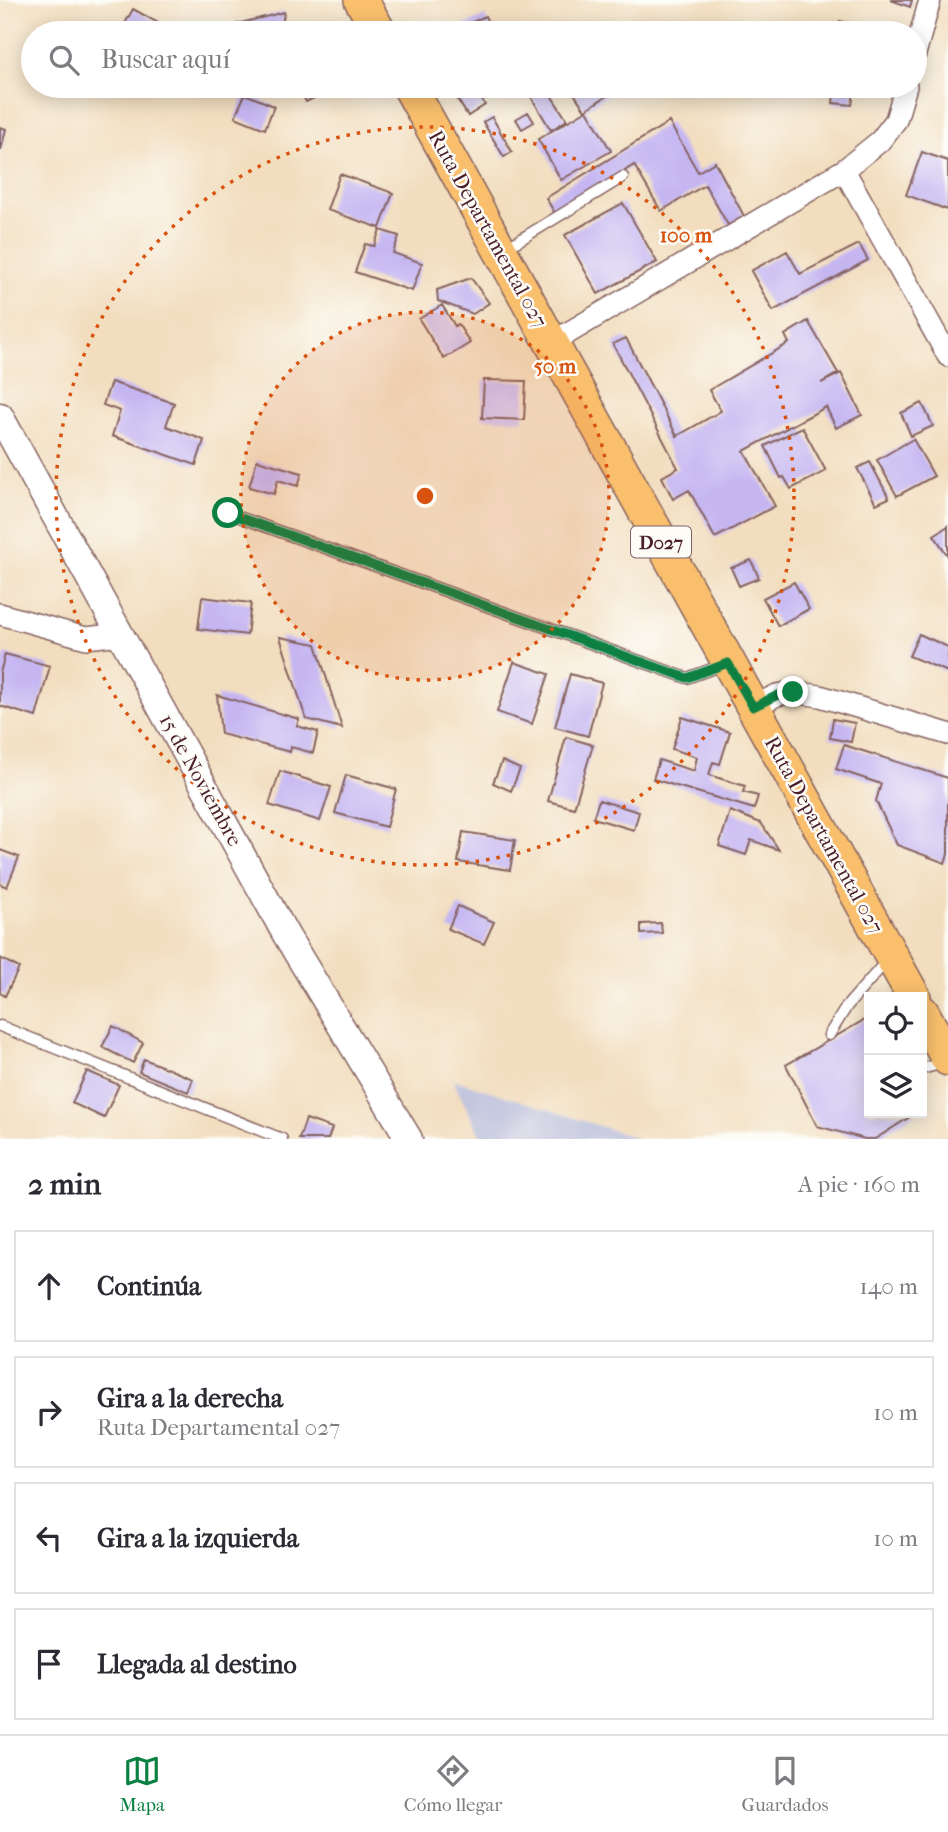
<!DOCTYPE html>
<html lang="es">
<head>
<meta charset="utf-8">
<style>
  body { margin:0; font-family:"IM FELL French Canon",serif; background:#f7f7f7; color:#2b2b33 }
  .controls { position:absolute; right:21px; bottom:21px; display:grid; overflow:hidden; border-radius:0px; box-shadow:0 4px 18px #0003 }
  .controls button { width:63px; height:63px; display:grid; place-items:center; padding:0; border:0; border-bottom:2px solid #e1e1e2; background:#fff; color:#2b2b33; font:35px sans-serif }
  .stop { position:absolute; width:21px; height:21px; margin:-16px; border:5px solid #0b8043; border-radius:50%; background:#fff }
  .stop.end { background:#0b8043; border-color:#fff; box-shadow:0 2px 7px #0008 }
  .list { margin:0; padding:0; list-style:none }
  h2 { display:flex; justify-content:space-between; align-items:center; height:91px; margin:0; padding:0 28px; font-size:30px }
  h2 small { font-size:23px; font-weight:400; color:#7c7c81 }
  .list li { display:grid; grid-template-columns:46px 1fr auto; gap:21px; align-items:center; box-sizing:border-box; height:112px; margin:0 14px 14px; padding:0 14px; border:2px solid #e1e1e2; border-radius:0px }
  .list b { display:block; font-size:26px; white-space:nowrap }
  .list p { margin:0; font-size:23px; white-space:nowrap; color:#7c7c81 }
  .list em { font-size:23px; font-style:normal; color:#7c7c81 }
  .icon { flex:none; width:38px; height:38px; fill:none; stroke:currentColor; stroke-width:2; stroke-linecap:round; stroke-linejoin:round }
  .map { position:relative; flex:none; width:948px; height:1139px; overflow:hidden }
  .search { position:absolute; background:#fff; box-shadow:0 4px 18px #0003; left:21px; right:21px; top:21px; height:77px; display:flex; align-items:center; gap:18px; box-sizing:border-box; padding:0 24px; border-radius:38px; color:#7c7c81; font-size:26px }
  .sheet { height:595px; background:#fff }
  nav { display:flex; justify-content:space-around; align-items:center; box-sizing:border-box; height:98px; border-top:2px solid #e1e1e2; background:#fff; font-size:19px; color:#7c7c81 }
  nav a { display:grid; justify-items:center; gap:4px }
  nav .on { color:#0b8043 }
  .map>svg:first-child { display:block }
  .industrial { fill:#bfc2dd }
  .building { fill:#c5b6f2 }
  .lines { fill:none; stroke-linecap:round; stroke-linejoin:round }
  .service-casing { stroke:#85625f; stroke-width:13 }
  .minor-casing { stroke:#85625f; stroke-width:24 }
  .tertiary-casing { stroke:#85625f; stroke-width:29 }
  .primary-casing { stroke:#85625f; stroke-width:36 }
  .service { stroke:#fff; stroke-width:10 }
  .minor { stroke:#fff; stroke-width:21 }
  .tertiary { stroke:#fff; stroke-width:26 }
  .primary { stroke:#f9bf6d; stroke-width:33 }
  .route { stroke:#0b8043; stroke-width:9 }
  .ring { fill:none; stroke:#d8530f; stroke-width:3.5; stroke-dasharray:3.5 7 }
  .labels { text-anchor:middle; stroke-width:5; stroke-linejoin:round; paint-order:stroke }
  .shield { fill:#fdfcf7; stroke:#806168; stroke-width:2 }
  .shield-label { font-size:19px; font-weight:bold; fill:#4a1f2b }
  .street-label { font-size:21px; fill:#4a1f2b; stroke:#fdfcf7 }
  .centre { fill:#d8530f; stroke:#fdfcf7; stroke-width:3.5 }
  .ring-label { font-size:21px; text-anchor:middle; font-weight:bold; fill:#d8530f; stroke:#fdfcf7; stroke-width:5; stroke-linejoin:round; paint-order:stroke }
</style>
</head>
<body>
<div class="map">
<svg width="948" height="1139" viewBox="0 0 948 1139">
  <rect width="100%" height="100%" fill="#fdfcf7"/>
  <filter id="ink" filterUnits="userSpaceOnUse"><feTurbulence type="fractalNoise" baseFrequency=".0143" numOctaves="2"/><feDisplacementMap in="SourceGraphic" scale="14" xChannelSelector="R" yChannelSelector="G"/><feConvolveMatrix kernelMatrix="1 2 1 2 8 2 1 2 1" color-interpolation-filters="sRGB"/></filter>
  <filter id="wash" filterUnits="userSpaceOnUse"><feTurbulence type="fractalNoise" baseFrequency=".00686" numOctaves="4" result="noise"/><feDisplacementMap in="SourceGraphic" scale="28" xChannelSelector="R" yChannelSelector="G"/><feGaussianBlur stdDeviation="1.57" result="paint"/><feColorMatrix in="noise" values="0 0 0 0 0 0 0 0 0 0 0 0 0 0 0 0 0 1.4 0 .05"/><feComposite in="paint" operator="in"/></filter>
  <g filter="url(#wash)">
    <rect width="100%" height="100%" fill="#f2debf"/>
    <!-- industrial -->
    <path class="industrial" d="M 452,1079 L 640,1139 L 482,1139 Z"/>
    <g id="blocks">
      <!-- building -->
      <path class="building" d="M 891,0 L 912,0 L 910,7 Z
        M 133,9 L 164,26 L 159,33 L 130,33 L 122,29 Z
        M 284,12 L 281,33 L 239,33 L 237,24 Z
        M 485,16 L 493,33 L 449,33 Z
        M 840,21 L 873,29 L 872,33 L 837,33 Z
        M 298,86 L 339,86 L 306,102 Z
        M 449,86 L 473,86 L 485,105 L 468,116 Z
        M 545,86 L 567,120 L 551,130 L 530,95 Z
        M 569,86 L 622,86 L 585,110 Z
        M 835,86 L 855,86 L 852,105 L 833,103 Z
        M 245,94 L 274,106 L 265,129 L 235,117 Z
        M 587,110 L 611,151 L 561,180 L 538,139 Z
        M 528,112 L 534,122 L 522,129 L 516,119 Z
        M 492,117 L 512,152 L 504,157 L 483,122 Z
        M 669,122 L 698,172 L 715,162 L 744,216 L 728,225 L 705,185 L 661,211 L 634,165 L 556,215 L 546,198 Z
        M 0,127 L 6,129 L 1,150 L 0,150 Z
        M 922,152 L 948,161 L 948,210 L 906,195 Z
        M 340,174 L 393,193 L 380,228 L 327,210 Z
        M 623,203 L 657,262 L 598,294 L 565,235 Z
        M 380,230 L 399,236 L 393,253 L 422,263 L 412,291 L 355,272 L 365,244 L 374,246 Z
        M 859,244 L 868,260 L 773,311 L 751,271 L 787,251 L 800,274 Z
        M 471,278 L 489,303 L 473,314 L 438,301 L 437,290 Z
        M 442,305 L 455,326 L 458,324 L 470,343 L 444,359 L 419,319 Z
        M 808,321 L 838,373 L 821,383 L 841,373 L 862,415 L 836,428 L 826,407 L 744,451 L 775,506 L 715,538 L 689,490 L 673,499 L 662,477 L 678,468 L 613,344 L 626,338 L 677,436 L 721,411 L 709,390 L 789,343 L 785,335 Z
        M 484,380 L 526,381 L 524,420 L 482,418 Z
        M 111,382 L 174,403 L 166,426 L 204,440 L 196,465 L 112,436 L 120,411 L 103,405 Z
        M 922,403 L 933,426 L 911,436 L 901,413 Z
        M 802,427 L 826,471 L 791,489 L 784,477 L 781,478 L 765,446 Z
        M 913,439 L 934,476 L 897,496 L 877,460 Z
        M 257,460 L 302,473 L 298,486 L 278,480 L 274,494 L 249,487 Z
        M 870,462 L 889,498 L 876,504 L 857,468 Z
        M 948,526 L 948,556 L 934,535 Z
        M 751,560 L 759,578 L 739,586 L 731,568 Z
        M 794,582 L 809,609 L 778,626 L 763,598 Z
        M 202,597 L 251,603 L 247,635 L 198,629 Z
        M 919,634 L 948,647 L 948,672 L 909,656 Z
        M 280,637 L 316,644 L 342,728 L 306,719 Z
        M 5,654 L 50,666 L 36,717 L 0,706 L 0,673 Z
        M 514,662 L 549,674 L 532,724 L 497,712 Z
        M 570,674 L 602,683 L 588,736 L 555,727 Z
        M 217,695 L 299,719 L 297,726 L 318,732 L 313,753 L 291,747 L 290,752 L 221,734 Z
        M 682,717 L 730,732 L 720,764 L 713,762 L 709,775 L 745,786 L 743,792 L 758,796 L 754,809 L 653,779 L 659,760 L 694,771 L 697,757 L 672,749 Z
        M 833,719 L 855,723 L 851,742 L 830,738 Z
        M 566,737 L 593,745 L 574,808 L 548,801 Z
        M 844,745 L 948,778 L 948,854 L 945,863 L 897,845 L 876,801 L 881,784 L 836,769 Z
        M 502,761 L 520,769 L 511,791 L 493,783 Z
        M 280,771 L 331,787 L 320,821 L 269,805 Z
        M 346,775 L 396,789 L 386,827 L 335,813 Z
        M 599,800 L 639,812 L 634,830 L 593,818 Z
        M 730,811 L 761,823 L 779,850 L 751,840 L 746,855 L 719,846 Z
        M 463,832 L 515,840 L 510,870 L 458,862 Z
        M 0,850 L 19,857 L 7,887 L 0,884 Z
        M 458,906 L 494,922 L 484,944 L 448,929 Z
        M 661,923 L 662,933 L 641,934 L 641,924 Z
        M 0,958 L 19,968 L 5,996 L 0,993 Z
        M 866,1019 L 869,1025 L 869,1113 L 916,1113 L 875,1139 L 865,1139 L 817,1126 L 786,1065 Z
        M 113,1026 L 143,1043 L 133,1063 L 102,1047 Z
        M 144,1059 L 193,1079 L 188,1092 L 139,1072 Z
        M 87,1071 L 119,1085 L 104,1118 L 72,1103 Z
        M 306,1119 L 332,1128 L 328,1139 L 299,1139 Z"/>
    </g>
  </g>
  <g filter="url(#ink)">
    <use href="#blocks" fill-opacity="0" stroke="#85625f" stroke-width="2"/>
    <g class="lines">
      <!-- service casing -->
      <g class="service-casing">
        <path id="service" d="M 503,250 L 623,177
          M 228,513 L 687,678 L 725,664
          M 0,1026 L 282,1139
          M 829,1035 L 847,1006 L 889,958
          M 922,1069 L 946,1062"/>
      </g>
      <!-- minor casing -->
      <g class="minor-casing">
        <path id="minor" d="M 915,54 L 930,0
          M 844,170 L 948,356
          M 551,343 L 844,170 L 880,141 L 896,120 L 906,86
          M 0,614 L 86,638 L 121,634
          M 753,707 L 777,695 L 793,692 L 820,696 L 948,734"/>
      </g>
      <!-- tertiary casing -->
      <g class="tertiary-casing">
        <path id="tertiary" d="M 0,416 L 286,935 L 409,1139"/>
      </g>
      <!-- primary casing -->
      <g class="primary-casing">
        <path id="primary" d="M 361,0 L 380,33
          M 409,86 L 914,997
          M 922,1012 L 948,1059"/>
      </g>
      <!-- service -->
      <use href="#service" class="service"/>
      <!-- minor -->
      <use href="#minor" class="minor"/>
      <!-- tertiary -->
      <use href="#tertiary" class="tertiary"/>
      <!-- primary -->
      <use href="#primary" class="primary"/>
    </g>
  </g>
  <g class="lines" filter="url(#ink)">
    <!-- route -->
    <path class="route" d="M 228,513 L 687,678 L 728,663 L 753,707 L 778,695 L 793,692"/>
  </g>
  <!-- distance rings -->
  <circle cx="425" cy="496" r="184" fill="#d8530f" fill-opacity=".12"/>
  <g class="ring">
    <circle cx="425" cy="496" r="184"/>
    <circle cx="425" cy="496" r="369"/>
  </g>
  <g class="labels">
    <!-- shield labels -->
    <rect class="shield" x="631" y="526.5" width="60" height="31" rx="5"/>
    <g class="shield-label">
      <text x="661" y="549">D027</text>
    </g>
    <!-- street labels -->
    <g class="street-label">
      <text transform="translate(488 229) rotate(61)" y="7">Ruta Departamental 027</text>
      <text transform="translate(201 780) rotate(61)" y="7">15 de Noviembre</text>
      <text transform="translate(824 835) rotate(61)" y="7">Ruta Departamental 027</text>
    </g>
  </g>
  <circle cx="425" cy="496" r="10" class="centre"/>
  <g class="ring-label">
    <text x="686" y="242">100 m</text>
    <text x="555" y="373">50 m</text>
  </g>
</svg>
<div class="controls">
<button><svg class="icon" aria-label="locate" viewBox="0 0 24 24"><circle cx="12" cy="12" r="6"/><path d="M12 2v4M12 18v4M2 12h4M18 12h4"/></svg></button>
<button><svg class="icon" aria-label="layers" viewBox="0 0 24 24"><path d="M12 4l9 5-9 5-9-5zM3 14l9 5 9-5"/></svg></button>
</div>
<div class="stop" style="left:228px;top:513px"></div>
<div class="stop end" style="left:793px;top:692px"></div>
<div class="search"><svg class="icon" aria-label="search" viewBox="0 0 24 24"><circle cx="10" cy="10" r="6"/><path d="M15 15l6 6"/></svg>Buscar aquí</div>
</div>
<section class="sheet">
<h2>2 min<small>A pie · 160 m</small></h2>
<ul class="list">
<li><svg class="icon" aria-label="ahead" viewBox="0 0 24 24"><path d="M12 20V5M6 11l6-6 6 6"/></svg><div><b>Continúa</b></div><em>140 m</em></li>
<li><svg class="icon" aria-label="right" viewBox="0 0 24 24"><path d="M7 20v-9h11M14 6l5 5-5 5"/></svg><div><b>Gira a la derecha</b><p>Ruta Departamental 027</p></div><em>10 m</em></li>
<li><svg class="icon" aria-label="left" viewBox="0 0 24 24"><path d="M17 20v-9H6M10 6l-5 5 5 5"/></svg><div><b>Gira a la izquierda</b></div><em>10 m</em></li>
<li><svg class="icon" aria-label="arrive" viewBox="0 0 24 24"><path d="M6 21V4h12l-3 4 3 4H6"/></svg><div><b>Llegada al destino</b></div></li>
</ul>
</section>
<nav>
<a class="on"><svg class="icon" aria-label="map" viewBox="0 0 24 24"><path d="M3 6l6-2 6 2 6-2v14l-6 2-6-2-6 2zM9 4v14M15 6v14"/></svg>Mapa</a>
<a><svg class="icon" aria-label="directions" viewBox="0 0 24 24"><path d="M12 3l9 9-9 9-9-9zM9 14v-3h6M13 9l2 2-2 2"/></svg>Cómo llegar</a>
<a><svg class="icon" aria-label="saved" viewBox="0 0 24 24"><path d="M7 4h10v16l-5-4-5 4z"/></svg>Guardados</a>
</nav>
</body>
</html>
